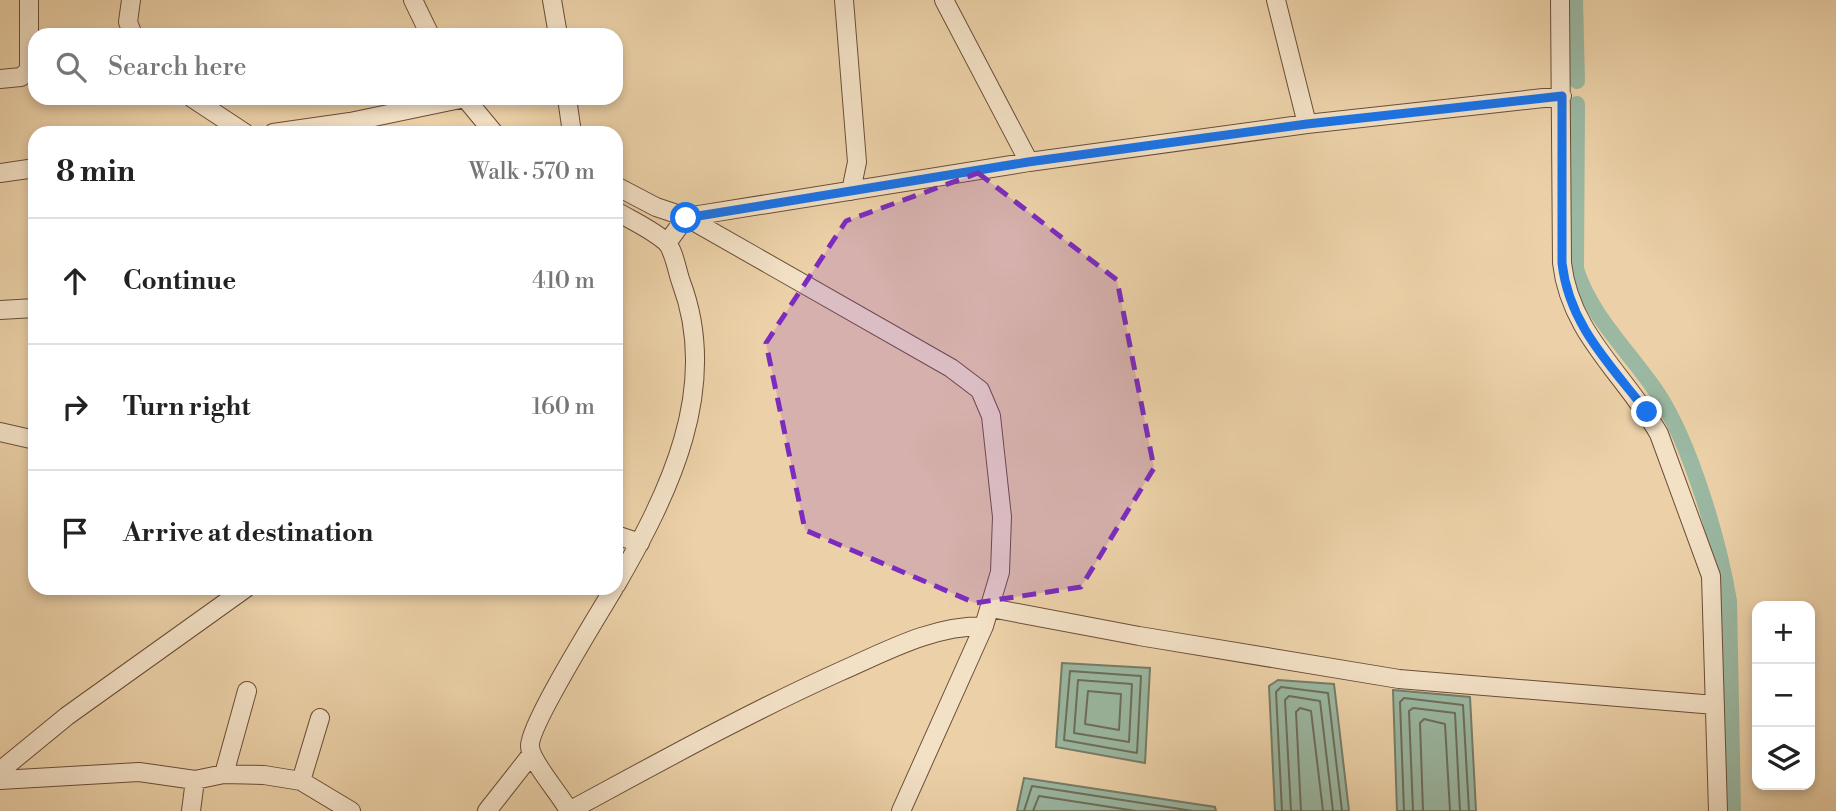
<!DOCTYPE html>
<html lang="en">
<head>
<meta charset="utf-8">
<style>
  body { margin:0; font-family:"Libre Bodoni",serif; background:#f2f2f2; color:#222 }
  .controls { position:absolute; right:21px; bottom:21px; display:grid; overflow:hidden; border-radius:14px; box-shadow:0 4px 10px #0003 }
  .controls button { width:63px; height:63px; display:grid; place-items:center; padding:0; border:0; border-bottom:2px solid #e0e0e0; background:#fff; color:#222; font:35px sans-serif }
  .stop { position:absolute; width:21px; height:21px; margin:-16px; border:5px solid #1a73e8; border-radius:50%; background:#fff }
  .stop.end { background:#1a73e8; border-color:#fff; box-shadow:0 2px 7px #0008 }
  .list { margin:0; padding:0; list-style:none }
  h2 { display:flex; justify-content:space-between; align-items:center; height:91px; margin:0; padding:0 28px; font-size:30px }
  h2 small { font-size:23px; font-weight:400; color:#767676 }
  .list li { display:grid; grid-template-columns:46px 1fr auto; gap:21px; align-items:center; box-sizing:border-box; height:126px; padding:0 28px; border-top:2px solid #e0e0e0 }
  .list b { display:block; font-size:26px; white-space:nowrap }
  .list em { font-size:23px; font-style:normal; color:#767676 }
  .icon { flex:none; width:38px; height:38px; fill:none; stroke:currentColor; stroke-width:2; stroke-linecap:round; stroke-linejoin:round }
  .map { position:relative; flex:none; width:1836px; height:811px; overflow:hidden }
  .search { position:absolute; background:#fff; box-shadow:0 4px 10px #0003; left:28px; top:28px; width:595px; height:77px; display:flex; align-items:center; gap:18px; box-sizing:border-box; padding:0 24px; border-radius:21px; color:#767676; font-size:26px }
  .panel { position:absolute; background:#fff; box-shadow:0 4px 10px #0003; left:28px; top:126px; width:595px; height:469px; border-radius:21px }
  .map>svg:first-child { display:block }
  .water { fill:#9ab8a2; stroke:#767c68; stroke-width:2 }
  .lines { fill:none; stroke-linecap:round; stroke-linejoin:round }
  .shore { stroke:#6d6d5a; stroke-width:2 }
  .canal { stroke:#9ab8a2; stroke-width:16 }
  .minor-casing { stroke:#6b4e38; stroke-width:20 }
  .minor { stroke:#f3e1c6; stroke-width:18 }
  .route { stroke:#1a73e8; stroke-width:9 }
  .marked { fill:#7b2cbf; fill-opacity:0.2; stroke:#7b2cbf; stroke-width:5; stroke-dasharray:14 9; stroke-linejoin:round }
</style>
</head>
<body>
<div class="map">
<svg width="1836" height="811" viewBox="0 0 1836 811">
  <rect width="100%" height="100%" fill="#ecd1a8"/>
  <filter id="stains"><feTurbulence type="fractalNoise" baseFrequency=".00286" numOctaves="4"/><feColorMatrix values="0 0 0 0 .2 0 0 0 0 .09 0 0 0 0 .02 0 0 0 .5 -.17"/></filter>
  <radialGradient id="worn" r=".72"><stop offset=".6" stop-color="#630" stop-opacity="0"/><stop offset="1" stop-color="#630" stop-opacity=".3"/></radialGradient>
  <!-- water -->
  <path class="water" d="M 1062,663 L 1150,668 L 1145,763 L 1056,747 Z
    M 1278,680 L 1334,684 L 1349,811 L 1275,811 L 1269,686 Z
    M 1393,690 L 1470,697 L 1476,811 L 1397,811 Z
    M 1024,778 L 1215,807 L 1216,811 L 1017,811 Z"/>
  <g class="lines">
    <!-- shore -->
    <path class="shore" d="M 1070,671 L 1141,676 L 1137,753 L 1064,740 Z
      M 1078,680 L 1132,684 L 1129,742 L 1074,733 Z
      M 1088,691 L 1121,694 L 1119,730 L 1085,724 Z
      M 1024,811 L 1032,786 L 1193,811
      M 1033,811 L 1039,796 L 1136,811
      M 1282,811 L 1276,692 L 1281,687 L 1328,693 L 1342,811
      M 1291,811 L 1285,700 L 1289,696 L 1320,701 L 1333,811
      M 1301,811 L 1296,712 L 1300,708 L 1311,711 L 1323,811
      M 1404,811 L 1400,702 L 1404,698 L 1463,705 L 1469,811
      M 1413,811 L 1409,711 L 1413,708 L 1455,713 L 1460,811
      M 1423,811 L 1420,723 L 1424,719 L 1445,724 L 1450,811"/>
    <!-- canal -->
    <path class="canal" d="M 1575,0 L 1577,81
      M 1577,104 L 1576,269 C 1591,317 1630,352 1658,394 C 1691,445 1719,541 1729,601 L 1733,811"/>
    <!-- minor casing -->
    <g class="minor-casing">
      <path id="minor" d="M 131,0 L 128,22 L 133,35
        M 413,0 L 430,35
        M 552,0 L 558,35
        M 844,0 L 857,162 L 851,191
        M 944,0 L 1029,162
        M 1276,0 L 1307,124
        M 1560,0 L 1562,263 C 1570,334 1625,374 1659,434 L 1711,576 L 1718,811
        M 0,79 L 21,77 L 29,70 L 29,0
        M 192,98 L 245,133
        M 567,98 L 572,133
        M 273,133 L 350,122 L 465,98 L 494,133
        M 0,173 L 35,168
        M 616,186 L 656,207 L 686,217 L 951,368 L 980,390 L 991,416 L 1002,517 L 1000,572 L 984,626 L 901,811
        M 616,211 C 631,220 653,230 666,242 C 674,250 677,271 681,282 C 721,388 669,493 616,585
        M 667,243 L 686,217 L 1029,162 L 1307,124 L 1562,96
        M 0,310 L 35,308
        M 0,432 L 35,440
        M 616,535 L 640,543
        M 991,608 L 1139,636 L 1399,679 L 1715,705
        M 0,771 L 67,716 L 246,588
        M 224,774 L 247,691
        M 0,780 L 139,772 L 195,780 L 224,774 L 264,775 L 301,781 L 351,811
        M 301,781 L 320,718
        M 191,811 L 195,780
        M 487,811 L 531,755
        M 569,811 C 658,763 746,714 839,672 C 887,651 931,626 984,626
        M 569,811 C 561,795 530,761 530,746 C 529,725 599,614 614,588"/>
    </g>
    <!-- minor -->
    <use href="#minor" class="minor"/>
  </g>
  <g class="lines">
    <!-- route -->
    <path class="route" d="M 686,218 L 1028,162 L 1307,124 L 1562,96 L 1562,263 C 1569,325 1610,364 1647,412"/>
  </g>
  <!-- marked area -->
  <path class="marked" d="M 978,173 L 1117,280 L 1154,468 L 1081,587 L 975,603 L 805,530 L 766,343 L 846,221 Z"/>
  <rect width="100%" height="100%" filter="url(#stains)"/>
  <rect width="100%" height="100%" fill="url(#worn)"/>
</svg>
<div class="controls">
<button>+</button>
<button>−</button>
<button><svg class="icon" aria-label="layers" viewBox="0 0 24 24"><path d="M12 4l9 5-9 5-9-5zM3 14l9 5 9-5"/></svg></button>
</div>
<div class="stop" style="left:686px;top:218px"></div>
<div class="stop end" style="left:1647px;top:412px"></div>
<div class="search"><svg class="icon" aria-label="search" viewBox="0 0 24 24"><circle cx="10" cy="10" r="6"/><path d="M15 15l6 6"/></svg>Search here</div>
<section class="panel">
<h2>8 min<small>Walk · 570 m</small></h2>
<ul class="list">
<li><svg class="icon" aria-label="ahead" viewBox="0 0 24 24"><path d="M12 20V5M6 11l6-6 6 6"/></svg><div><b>Continue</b></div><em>410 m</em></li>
<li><svg class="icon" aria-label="right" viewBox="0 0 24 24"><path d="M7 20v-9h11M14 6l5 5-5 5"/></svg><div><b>Turn right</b></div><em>160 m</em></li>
<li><svg class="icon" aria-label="arrive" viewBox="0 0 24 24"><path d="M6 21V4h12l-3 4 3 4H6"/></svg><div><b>Arrive at destination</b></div></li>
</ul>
</section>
</div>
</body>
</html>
